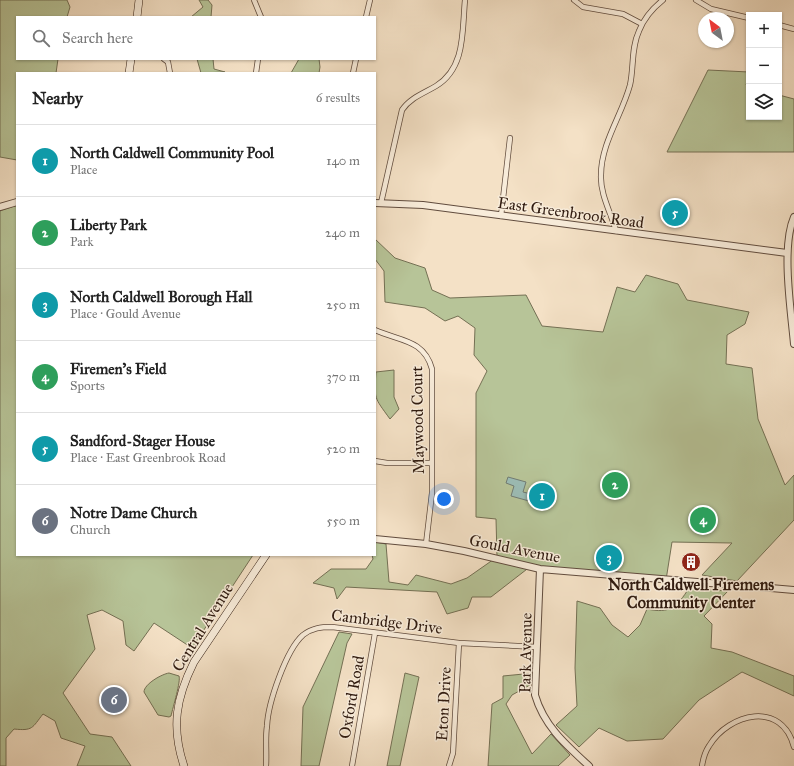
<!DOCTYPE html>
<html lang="en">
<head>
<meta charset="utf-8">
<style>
  body { margin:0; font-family:"IM FELL Great Primer",serif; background:#f2f2f2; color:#222 }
  .controls { position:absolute; right:12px; top:12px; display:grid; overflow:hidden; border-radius:0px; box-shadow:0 1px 3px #0004 }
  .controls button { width:36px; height:36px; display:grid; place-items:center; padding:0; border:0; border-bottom:1px solid #e0e0e0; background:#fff; color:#222; font:20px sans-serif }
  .compass { position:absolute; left:698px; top:12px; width:36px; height:36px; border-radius:50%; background:#fff; box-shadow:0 1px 3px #0004; rotate:328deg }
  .you { position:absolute; left:444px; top:499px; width:14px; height:14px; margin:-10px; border:3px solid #fff; border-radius:50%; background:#1a73e8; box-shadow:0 0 0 6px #1a73e833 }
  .badge { display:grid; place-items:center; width:26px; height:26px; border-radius:50%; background:#8f2418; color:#fff; font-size:13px; font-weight:700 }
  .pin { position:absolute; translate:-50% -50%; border:2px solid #fff; box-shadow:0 1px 4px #0006 }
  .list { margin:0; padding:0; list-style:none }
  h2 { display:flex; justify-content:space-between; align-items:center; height:52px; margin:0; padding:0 16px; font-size:17px }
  h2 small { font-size:13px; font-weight:400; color:#767676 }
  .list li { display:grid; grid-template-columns:26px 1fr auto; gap:12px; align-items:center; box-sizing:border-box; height:72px; padding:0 16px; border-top:1px solid #e0e0e0 }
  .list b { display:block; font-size:15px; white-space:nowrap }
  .list p { margin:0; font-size:13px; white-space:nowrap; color:#767676 }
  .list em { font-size:13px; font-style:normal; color:#767676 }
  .icon { flex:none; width:22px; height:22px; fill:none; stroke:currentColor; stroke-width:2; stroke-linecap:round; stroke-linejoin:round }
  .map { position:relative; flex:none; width:794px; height:766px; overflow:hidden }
  .search { position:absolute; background:#fff; box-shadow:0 1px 3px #0004; left:16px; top:16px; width:360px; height:44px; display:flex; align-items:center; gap:10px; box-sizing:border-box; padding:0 14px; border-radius:0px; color:#767676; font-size:15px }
  .panel { position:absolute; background:#fff; box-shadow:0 1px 3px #0004; left:16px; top:72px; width:360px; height:484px; border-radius:0px }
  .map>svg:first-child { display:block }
  .green { fill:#b7c498; stroke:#747054 }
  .water { fill:#9cbdb6; stroke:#717c74 }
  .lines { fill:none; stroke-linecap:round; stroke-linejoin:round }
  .minor-casing { stroke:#614c3e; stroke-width:6 }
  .tertiary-casing { stroke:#614c3e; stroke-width:8 }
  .secondary-casing { stroke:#301b10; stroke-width:8 }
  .minor { stroke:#f8ecda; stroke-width:4.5 }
  .tertiary { stroke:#f8ecda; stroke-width:6 }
  .secondary { stroke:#f8ecda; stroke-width:7 }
  .labels { text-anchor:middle; stroke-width:3; stroke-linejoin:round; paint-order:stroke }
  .street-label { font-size:16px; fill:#301b10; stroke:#f8ecda }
  .poi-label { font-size:16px; font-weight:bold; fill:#301b10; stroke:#f8ecda }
</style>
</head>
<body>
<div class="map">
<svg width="794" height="766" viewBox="0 0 794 766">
  <rect width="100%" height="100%" fill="#f4e1c6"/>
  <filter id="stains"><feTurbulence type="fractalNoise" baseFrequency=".005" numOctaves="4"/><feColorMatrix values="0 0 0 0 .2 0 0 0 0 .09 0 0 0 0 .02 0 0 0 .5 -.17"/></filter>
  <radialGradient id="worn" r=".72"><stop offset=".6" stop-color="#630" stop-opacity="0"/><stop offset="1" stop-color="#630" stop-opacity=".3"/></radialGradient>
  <!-- green -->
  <path class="green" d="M 0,0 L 67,0 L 70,7 L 67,17 L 17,17 L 17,59 L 58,59 L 56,73 L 17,73 L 17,160 L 0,157 Z
    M 199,0 L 208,0 L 212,5 L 211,17 L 191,17 L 203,7 Z
    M 197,59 L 213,59 L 214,69 L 225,72 L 201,73 Z
    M 299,59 L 319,59 L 320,67 L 319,73 L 291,73 Z
    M 708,70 L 749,72 L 749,78 L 746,85 L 749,86 L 749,117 L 779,117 L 779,95 L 794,99 L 794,152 L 667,152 Z
    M 17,205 L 17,555 L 253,555 L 192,648 L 154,623 L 134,651 L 126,645 L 123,621 L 102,610 L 87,615 L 95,649 L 63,693 L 90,734 L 112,737 L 131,766 L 77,766 L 85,746 L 61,738 L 55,721 L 43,714 C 32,728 33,731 14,729 L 6,738 L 6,766 L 0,766 L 0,211 Z
    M 375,239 L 395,258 L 425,268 L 432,290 L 450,298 L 526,295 L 542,326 L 603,332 L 617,287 L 635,292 L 646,275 L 678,284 L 687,300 L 749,312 L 745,324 L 727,335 L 726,364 L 752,368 L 758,419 L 785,485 L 794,475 L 794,520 L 737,581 L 702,575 L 732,543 L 672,542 L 666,580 L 531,566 L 491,597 L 472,597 L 468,608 L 447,614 L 437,592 L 346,587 L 337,599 L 334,588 L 313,583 L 331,569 L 366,569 L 373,559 L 372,555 L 375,555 L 375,542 L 386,544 L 389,582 L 408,585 L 416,575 L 451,584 L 467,578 L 497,557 L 496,519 L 476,517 L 476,393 L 487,371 L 474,355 L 475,328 L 458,316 L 445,321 L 425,308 L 385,302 L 384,271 L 375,259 Z
    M 394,370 L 394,397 L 399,409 L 390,419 C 374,397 374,399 376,372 Z
    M 689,588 L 728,591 L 704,616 L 712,624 L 711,648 L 732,652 L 794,676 L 794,696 L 742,672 L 699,700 L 663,739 L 627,741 L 599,728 L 579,747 L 556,725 L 577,706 L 575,668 L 577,601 L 600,608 L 612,625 L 628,637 L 640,625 L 647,609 C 670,614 677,607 689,588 Z
    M 339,632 L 352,634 L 347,643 L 319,766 L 301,766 L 303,707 Z
    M 169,673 L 179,676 C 181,681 173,707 171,716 L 169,717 L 158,715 L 144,692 C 144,684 162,674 169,673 Z
    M 405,673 L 419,677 L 400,766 L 387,766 Z
    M 534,673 L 530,685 L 512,695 L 506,704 L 532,754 L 551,734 L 570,755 L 558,766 L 488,766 L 492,704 L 503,698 L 503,676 Z"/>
  <!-- water -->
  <path class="water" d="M 508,477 L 526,482 L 523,492 L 531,494 L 529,501 L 511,496 L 514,486 L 506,483 Z"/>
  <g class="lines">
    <!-- minor casing -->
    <g class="minor-casing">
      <path id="minor" d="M 254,0 L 261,17
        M 574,0 L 583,7 L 623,14 L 642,24
        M 696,0 L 711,9 L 749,18
        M 366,17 L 370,0
        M 779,25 L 794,29
        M 164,59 L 168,62 L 170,73
        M 256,73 L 258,59
        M 353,73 L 356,59
        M 381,203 L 402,110 C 410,98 424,93 436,86 C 466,68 462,30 465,0
        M 501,216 L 510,138
        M 616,231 C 611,213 600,194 601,175 C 601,143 622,115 630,85 C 634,67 631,48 639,31 C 644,18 653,8 663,0
        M 375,330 C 399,341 424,339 432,369 L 432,493 L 426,544
        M 375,461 L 387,463 L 430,463
        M 266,766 C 267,753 265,739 267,726 C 268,703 286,650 303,635 C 312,628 321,627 332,627 L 459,643 L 537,647
        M 352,766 L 375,633
        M 449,766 L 453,753 L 459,643
        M 702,766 C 703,759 705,752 709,746 C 729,713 782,700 794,747"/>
    </g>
    <!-- tertiary casing -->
    <g class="tertiary-casing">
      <path id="tertiary" d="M 375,203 L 423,205 L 787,253
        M 0,207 L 17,202
        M 794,217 C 781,247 791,310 794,344
        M 375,539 L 426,544 L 464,551 L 540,569 L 794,590
        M 540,569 L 535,695 C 544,726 566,745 589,766"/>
    </g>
    <!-- secondary casing -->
    <g class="secondary-casing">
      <path id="secondary" d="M 137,17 L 139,0
        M 129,73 L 131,59
        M 184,766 C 171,727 176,698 194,662 L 266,555"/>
    </g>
    <!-- minor -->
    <use href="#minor" class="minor"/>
    <!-- tertiary -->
    <use href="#tertiary" class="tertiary"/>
    <!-- secondary -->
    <use href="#secondary" class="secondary"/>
  </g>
  <!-- icons -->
  <defs>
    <g id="building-disc" transform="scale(1)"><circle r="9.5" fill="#8f2418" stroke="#f8ecda"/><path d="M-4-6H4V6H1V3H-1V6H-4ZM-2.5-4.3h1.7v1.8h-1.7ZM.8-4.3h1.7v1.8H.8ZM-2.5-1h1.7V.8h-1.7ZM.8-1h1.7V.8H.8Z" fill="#fff"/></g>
  </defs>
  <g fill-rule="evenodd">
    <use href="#building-disc" x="691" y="562"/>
  </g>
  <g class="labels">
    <!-- street labels -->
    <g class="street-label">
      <text transform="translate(571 212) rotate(8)" y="6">East Greenbrook Road</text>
      <text transform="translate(417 420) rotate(-91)" y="6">Maywood Court</text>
      <text transform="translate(515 548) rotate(11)" y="6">Gould Avenue</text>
      <text transform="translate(387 621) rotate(7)" y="6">Cambridge Drive</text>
      <text transform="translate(202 627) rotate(-58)" y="6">Central Avenue</text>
      <text transform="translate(525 653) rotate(-89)" y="6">Park Avenue</text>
      <text transform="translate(351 697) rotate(-80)" y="6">Oxford Road</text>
      <text transform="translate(443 704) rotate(-87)" y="6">Eton Drive</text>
    </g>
    <!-- poi labels -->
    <g class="poi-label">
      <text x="691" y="590">North Caldwell Firemens<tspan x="691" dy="18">Community Center</tspan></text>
    </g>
  </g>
  <rect width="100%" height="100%" filter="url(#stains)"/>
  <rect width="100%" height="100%" fill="url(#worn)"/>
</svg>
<div class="controls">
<button>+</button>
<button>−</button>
<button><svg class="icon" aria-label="layers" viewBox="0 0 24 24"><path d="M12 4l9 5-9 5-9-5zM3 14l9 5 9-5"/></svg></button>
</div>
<svg class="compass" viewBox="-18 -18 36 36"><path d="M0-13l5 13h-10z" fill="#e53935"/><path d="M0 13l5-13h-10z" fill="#767676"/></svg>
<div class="you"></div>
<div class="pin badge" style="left:542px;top:496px;background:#0f9aa8">1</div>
<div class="pin badge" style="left:615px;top:485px;background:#2e9e5b">2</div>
<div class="pin badge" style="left:609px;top:558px;background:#0f9aa8">3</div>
<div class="pin badge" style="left:703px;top:520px;background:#2e9e5b">4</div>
<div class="pin badge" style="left:675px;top:213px;background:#0f9aa8">5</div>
<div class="pin badge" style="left:114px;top:700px;background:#6b7280">6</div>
<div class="search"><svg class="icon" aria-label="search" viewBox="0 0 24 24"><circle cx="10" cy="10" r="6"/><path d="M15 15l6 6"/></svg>Search here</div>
<section class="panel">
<h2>Nearby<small>6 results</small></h2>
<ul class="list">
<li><span class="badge" style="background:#0f9aa8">1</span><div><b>North Caldwell Community Pool</b><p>Place</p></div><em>140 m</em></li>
<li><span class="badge" style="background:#2e9e5b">2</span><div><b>Liberty Park</b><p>Park</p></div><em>240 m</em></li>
<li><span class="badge" style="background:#0f9aa8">3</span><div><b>North Caldwell Borough Hall</b><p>Place · Gould Avenue</p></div><em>250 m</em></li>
<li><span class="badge" style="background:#2e9e5b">4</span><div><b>Firemen's Field</b><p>Sports</p></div><em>370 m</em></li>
<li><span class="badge" style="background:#0f9aa8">5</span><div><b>Sandford-Stager House</b><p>Place · East Greenbrook Road</p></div><em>520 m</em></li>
<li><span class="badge" style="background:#6b7280">6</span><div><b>Notre Dame Church</b><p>Church</p></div><em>550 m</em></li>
</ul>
</section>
</div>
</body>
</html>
